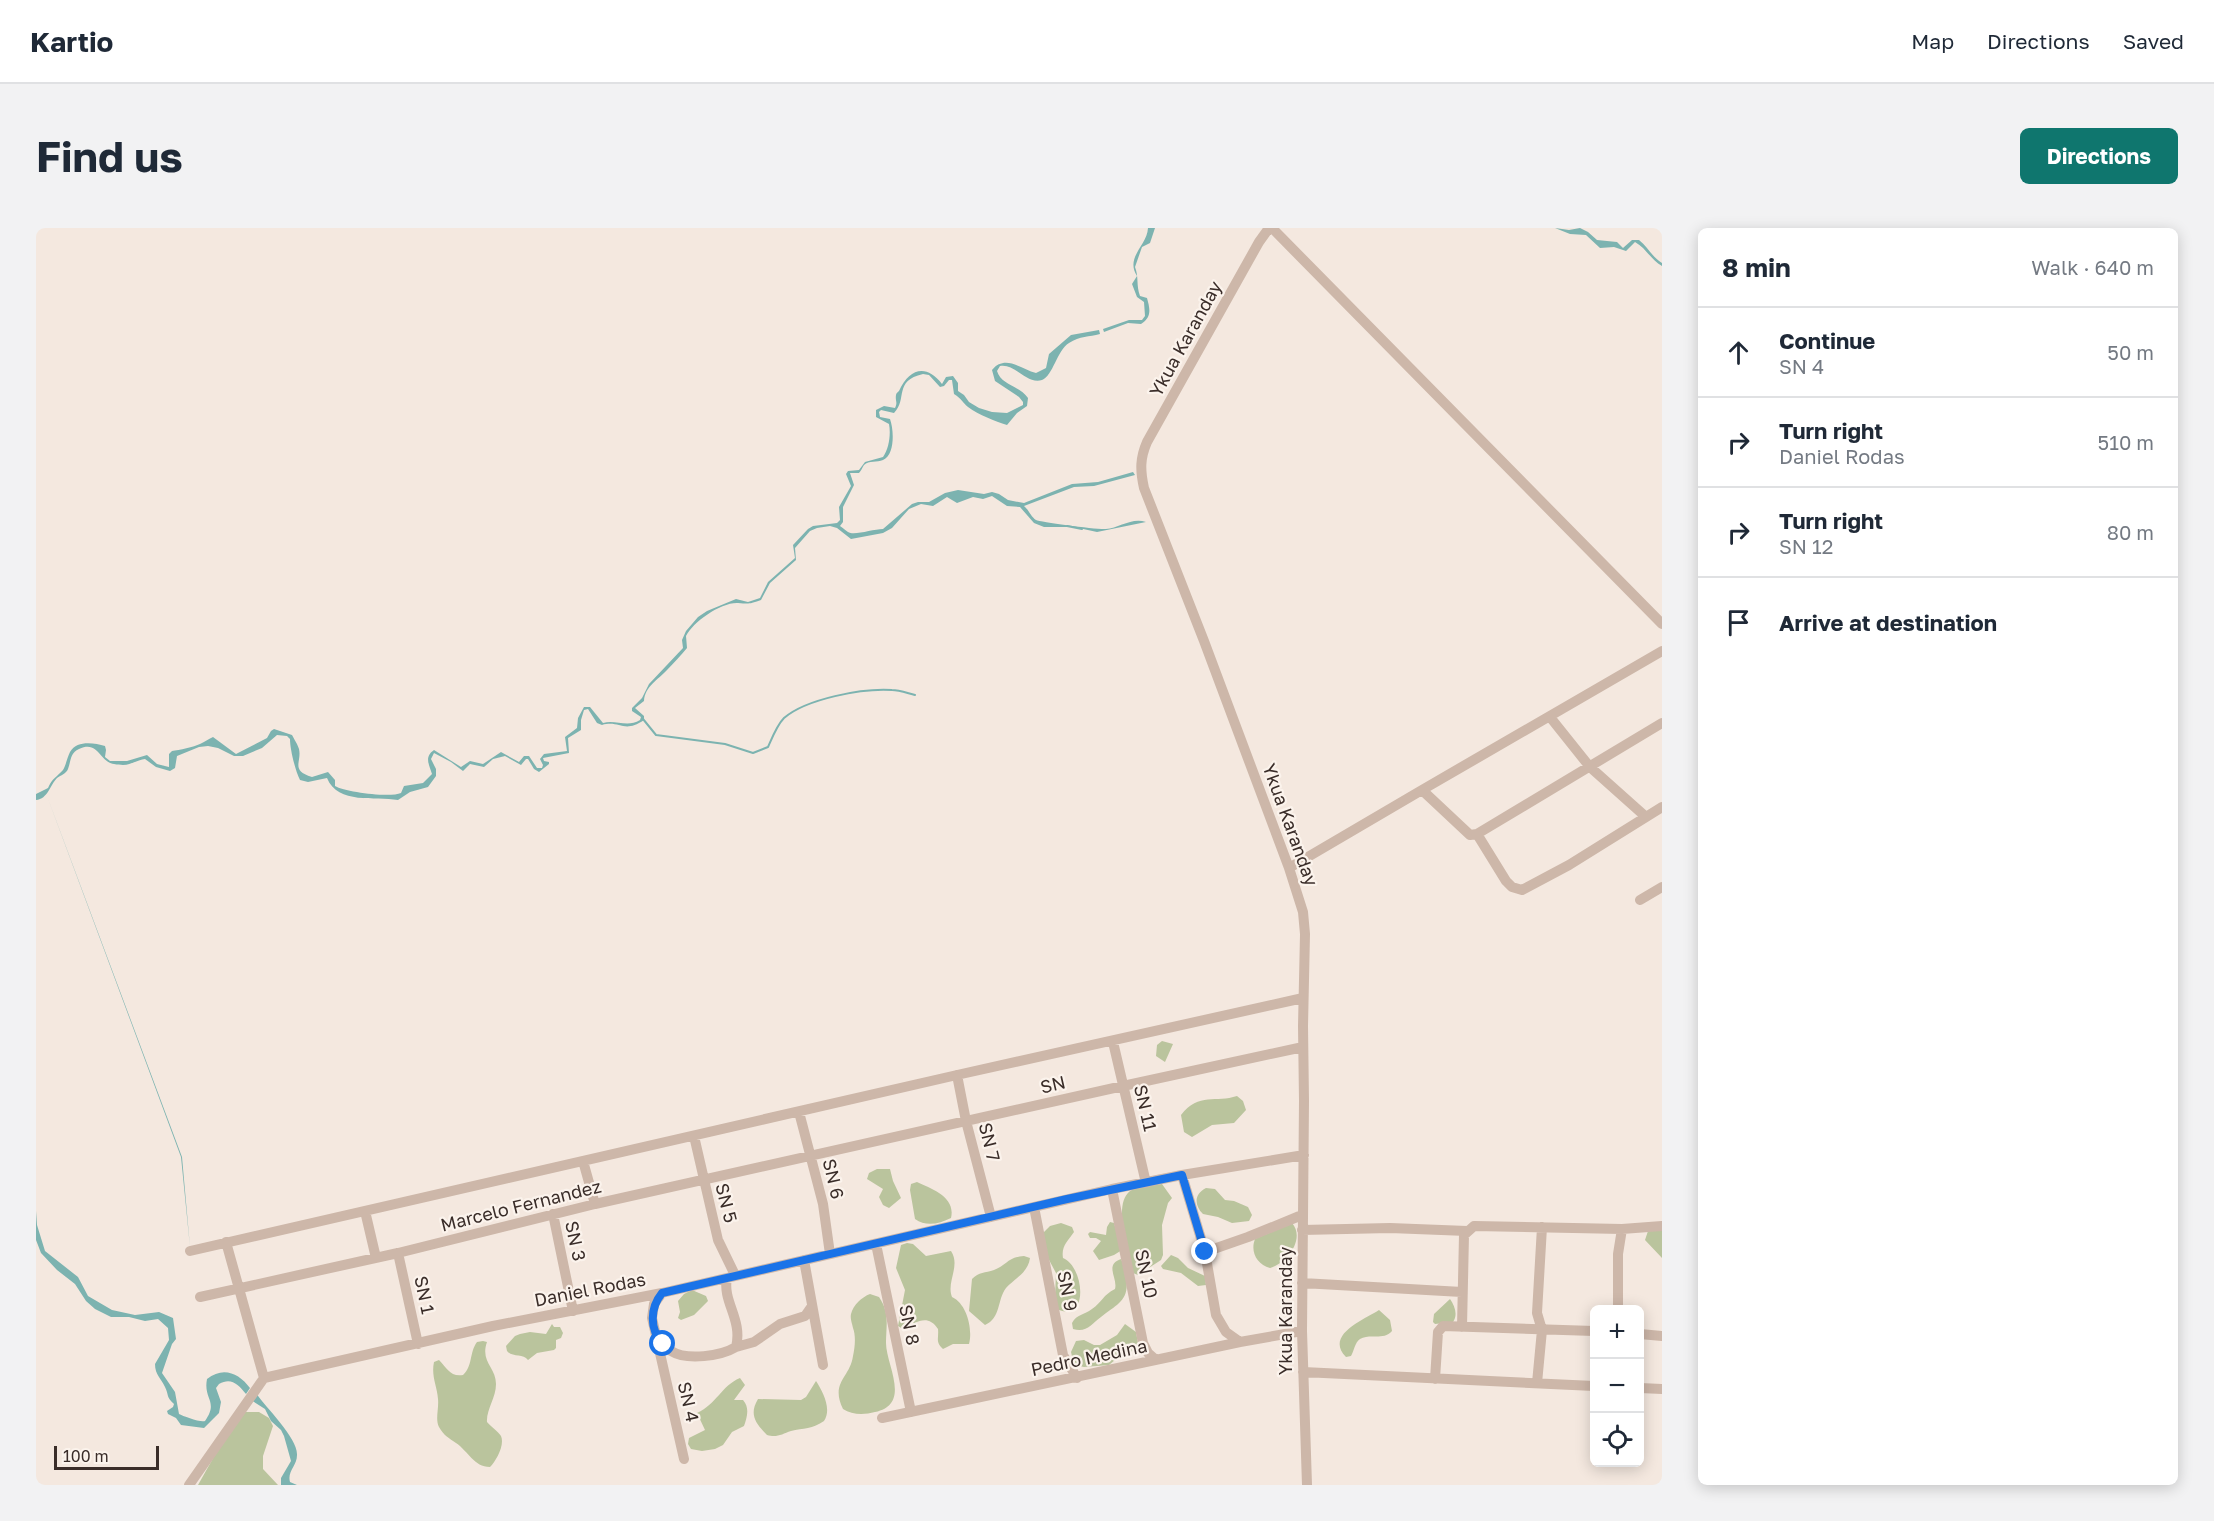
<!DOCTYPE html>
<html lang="en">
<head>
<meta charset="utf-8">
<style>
  body { margin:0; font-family:"Golos Text",sans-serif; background:#f2f2f3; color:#1f2937 }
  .controls { position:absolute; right:18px; bottom:18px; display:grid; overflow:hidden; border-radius:9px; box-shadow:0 3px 15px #0003 }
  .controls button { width:54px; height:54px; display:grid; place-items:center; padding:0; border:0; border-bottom:2px solid #e0e1e3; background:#fff; color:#1f2937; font:30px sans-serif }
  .scale { position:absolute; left:18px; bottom:15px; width:105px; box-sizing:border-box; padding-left:6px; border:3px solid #3a2d29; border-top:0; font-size:16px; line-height:21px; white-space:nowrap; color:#3a2d29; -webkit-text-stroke:4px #fbf3ec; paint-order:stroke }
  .stop { position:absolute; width:18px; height:18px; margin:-14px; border:4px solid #1a73e8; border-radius:50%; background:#fff }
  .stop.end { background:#1a73e8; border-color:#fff; box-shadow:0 2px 6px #0008 }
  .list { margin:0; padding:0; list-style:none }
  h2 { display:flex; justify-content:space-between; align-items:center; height:78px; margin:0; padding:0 24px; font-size:26px }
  h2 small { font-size:20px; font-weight:400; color:#747a83 }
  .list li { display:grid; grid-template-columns:39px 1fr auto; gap:18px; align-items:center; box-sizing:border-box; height:90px; padding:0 24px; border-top:2px solid #e0e1e3 }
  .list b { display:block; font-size:22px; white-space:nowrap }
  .list p { margin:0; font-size:20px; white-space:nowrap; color:#747a83 }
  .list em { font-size:20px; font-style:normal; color:#747a83 }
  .icon { flex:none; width:33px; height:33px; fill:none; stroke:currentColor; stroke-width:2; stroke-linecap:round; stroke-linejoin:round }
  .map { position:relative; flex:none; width:1626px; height:1257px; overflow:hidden; border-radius:9px }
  header { display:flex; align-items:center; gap:36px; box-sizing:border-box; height:84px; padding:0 30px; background:#fff; border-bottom:2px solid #e0e1e3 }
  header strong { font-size:28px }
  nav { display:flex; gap:33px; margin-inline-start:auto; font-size:21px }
  .intro { display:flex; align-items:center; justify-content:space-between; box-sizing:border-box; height:144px; padding:0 36px }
  h1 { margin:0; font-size:42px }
  .button { padding:15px 27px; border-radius:9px; background:#0f766e; color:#fff; font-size:21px; font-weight:700 }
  main { display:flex; gap:36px; padding:0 36px }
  aside { flex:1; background:#fff; border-radius:9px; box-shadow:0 3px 15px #0003 }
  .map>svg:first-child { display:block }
  .green { fill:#bac49d }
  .water { fill:#7cb3b0 }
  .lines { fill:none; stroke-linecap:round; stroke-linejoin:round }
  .stream { stroke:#7cb3b0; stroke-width:2 }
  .minor { stroke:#cdb7a9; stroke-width:10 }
  .route { stroke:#1a73e8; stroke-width:8 }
  .labels { text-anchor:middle; stroke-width:4.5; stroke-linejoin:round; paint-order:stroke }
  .street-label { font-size:18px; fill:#3a2d29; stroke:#fbf3ec }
</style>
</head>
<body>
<header>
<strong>Kartio</strong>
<nav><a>Map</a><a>Directions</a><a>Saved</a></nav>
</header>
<div class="intro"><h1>Find us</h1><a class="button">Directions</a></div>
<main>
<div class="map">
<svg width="1626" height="1257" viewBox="0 0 1626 1257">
  <rect width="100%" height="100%" fill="#f4e8df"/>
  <!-- green -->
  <path class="green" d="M 1126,813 L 1137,816 L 1129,834 L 1120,828 L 1121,817 Z
    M 1201,868 L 1207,873 L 1210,882 L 1198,895 L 1176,897 L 1156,909 L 1148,904 L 1145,887 C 1163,864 1180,875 1201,868 Z
    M 841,941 L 854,941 L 857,953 L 865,970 L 853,980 L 847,977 L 843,969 L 847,961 L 831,951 L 833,945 Z
    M 881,954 C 896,961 920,969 915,990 C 903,996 890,999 879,991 L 874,962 L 875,956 Z
    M 1126,956 L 1136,970 L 1132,975 L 1126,997 L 1127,1027 L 1125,1032 L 1102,1047 L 1097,1045 C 1093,1025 1076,977 1094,963 C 1102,958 1117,957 1126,956 Z
    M 1170,960 L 1179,961 L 1189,972 L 1198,973 L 1212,979 L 1216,987 L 1213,993 L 1196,995 L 1182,989 L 1167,986 C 1158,977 1158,966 1170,960 Z
    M 1074,994 L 1078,995 L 1086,1022 L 1078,1027 L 1063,1032 L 1057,1023 L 1065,1013 L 1060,1010 L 1054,1010 L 1052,1006 L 1054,1004 L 1070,1007 L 1071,999 Z
    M 1025,995 L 1036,999 L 1038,1004 C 1032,1013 1025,1018 1027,1030 C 1049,1039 1053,1097 1021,1081 L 1019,1069 L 1020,1045 L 1012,1030 L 1005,1007 L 1014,998 Z
    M 1256,995 C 1270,1011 1250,1036 1234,1040 C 1221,1036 1214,1024 1219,1011 Z
    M 1626,998 L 1626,1030 L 1609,1012 L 1613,1000 Z
    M 871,1015 L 877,1016 L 890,1028 L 915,1023 C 925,1038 910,1054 916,1069 C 931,1076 937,1101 933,1116 L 917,1116 L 907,1121 C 899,1114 903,1110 902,1101 C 891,1085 880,1095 867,1101 L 862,1098 L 869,1062 L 860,1040 L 865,1017 Z
    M 1135,1027 L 1142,1030 L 1152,1040 L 1169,1048 L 1170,1057 L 1162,1058 L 1145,1045 L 1127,1041 L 1125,1038 Z
    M 988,1028 L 994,1030 C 992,1045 979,1050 970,1060 C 961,1072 965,1090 949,1097 L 933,1083 L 936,1051 C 943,1044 949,1045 958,1042 C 971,1037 972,1029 988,1028 Z
    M 1085,1031 C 1088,1037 1088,1043 1090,1049 C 1094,1073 1081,1076 1065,1089 C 1055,1096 1051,1105 1037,1101 L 1036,1095 C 1041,1086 1048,1087 1056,1081 C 1066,1074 1067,1067 1079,1061 C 1082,1050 1068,1037 1085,1031 Z
    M 656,1062 L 670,1068 L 672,1073 L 658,1087 L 645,1092 L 642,1090 L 644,1084 L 642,1073 L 648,1066 Z
    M 834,1066 L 843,1069 C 854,1085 850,1098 850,1115 C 850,1137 876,1176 839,1184 C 828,1187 816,1187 807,1181 C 794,1154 814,1150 817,1128 C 819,1119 820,1108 817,1100 C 816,1095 814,1091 815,1086 C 817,1077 826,1069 834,1066 Z
    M 1414,1071 C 1419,1078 1422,1087 1417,1094 L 1399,1096 L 1397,1094 L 1398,1086 Z
    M 1343,1082 L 1354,1092 L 1356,1103 C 1347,1113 1334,1105 1324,1111 C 1319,1114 1318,1123 1315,1128 L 1310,1129 C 1288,1107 1329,1091 1343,1082 Z
    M 516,1096 L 518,1099 L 524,1099 L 527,1105 L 525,1110 L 520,1112 L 520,1120 L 518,1122 L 501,1125 L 492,1132 C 487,1125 477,1130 471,1123 L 470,1118 L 479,1108 L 484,1106 L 494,1104 L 510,1106 Z
    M 1089,1096 L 1100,1104 L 1102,1115 L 1097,1123 L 1085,1127 L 1073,1137 L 1048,1139 L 1038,1137 L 1035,1124 L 1040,1113 L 1048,1112 L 1058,1117 L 1064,1117 L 1081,1107 Z
    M 447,1113 L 451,1114 C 444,1134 460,1139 460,1156 C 460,1170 450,1182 451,1194 C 455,1199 462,1203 465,1208 C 469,1217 460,1233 454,1239 C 438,1239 432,1223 420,1215 C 413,1210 408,1208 403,1199 C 399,1191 403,1181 402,1171 C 401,1158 395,1148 398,1134 L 403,1132 C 411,1140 414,1149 427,1147 C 437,1138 433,1125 441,1114 Z
    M 704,1150 L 709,1157 L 698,1172 L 707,1172 C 714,1180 711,1189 708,1198 L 696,1204 L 687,1217 L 679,1221 L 666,1223 L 655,1221 L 652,1216 L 653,1210 L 669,1202 L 661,1185 C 681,1176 685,1158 704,1150 Z
    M 780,1153 C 787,1164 796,1181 788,1193 C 777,1201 767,1200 755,1203 C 746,1206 741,1210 731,1207 C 719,1195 713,1186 722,1171 L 765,1172 L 770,1169 Z
    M 209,1184 L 223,1184 L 233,1190 L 237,1198 L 227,1228 L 227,1241 L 242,1257 L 162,1257 L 180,1225 Z"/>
  <!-- water -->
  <path class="water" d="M 1112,0 L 1119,0 L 1114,15 L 1106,19 L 1099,39 C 1103,49 1100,57 1104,68 L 1111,70 C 1114,81 1116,89 1105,96 L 1092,95 L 1068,104 L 1067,101 L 1093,92 L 1106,92 L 1109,88 L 1108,74 L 1101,69 L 1096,56 L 1101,48 C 1089,29 1111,18 1112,0 Z
    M 1519,0 L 1533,2 L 1544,0 L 1552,4 L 1561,12 L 1581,14 L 1587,20 L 1596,12 L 1603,12 C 1612,19 1616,29 1626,35 L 1626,38 C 1615,32 1610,20 1599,14 L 1590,23 L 1578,19 L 1564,20 L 1550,7 L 1534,6 Z
    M 1063,102 L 1064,106 C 1053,109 1044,108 1033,115 C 1021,122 1017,148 1006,152 C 991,157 979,135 964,138 L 961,143 C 965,157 984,158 992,170 L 991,178 L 981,185 L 971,197 C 959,193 943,187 932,179 C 926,174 926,171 918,166 L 916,152 L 913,152 L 908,158 L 904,159 L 893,147 L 887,146 C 857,153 872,171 858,185 L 845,182 L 843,184 L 844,189 L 854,191 C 858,202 859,227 847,232 C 841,235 833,232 828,237 C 826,240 825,243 823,245 L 814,245 L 818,257 L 807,279 L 807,294 L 804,298 C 807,300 809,302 812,304 C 818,308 837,301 847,301 L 876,276 L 882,274 L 893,274 L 909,265 L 922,262 L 948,266 L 956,264 L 963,266 L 972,272 L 988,275 L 1036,256 L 1062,254 L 1097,244 L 1099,247 L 1058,258 L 1038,259 L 988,278 C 993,282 995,289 1000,292 C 1004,294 1063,302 1070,301 C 1083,300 1096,289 1110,294 L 1061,304 L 1038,299 L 1008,299 L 998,295 L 984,279 L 971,278 L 956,268 L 947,271 L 937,269 L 921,275 L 911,269 L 897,278 L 885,276 L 873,281 L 856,300 L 847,305 L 815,311 L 801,300 L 794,298 L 781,300 L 774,303 L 759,320 L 760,332 L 734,355 L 725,372 C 713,376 714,376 702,375 C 685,374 657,394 650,408 L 651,420 C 645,427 638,435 631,442 C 622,452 609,458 608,473 L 599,480 L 608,488 L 608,492 C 588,506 584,492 566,497 L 561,495 L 552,481 L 548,482 L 545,492 L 545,502 L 532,510 L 533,525 L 507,530 L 508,533 L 513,534 L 513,536 L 503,544 L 498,541 L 492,531 L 490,531 L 485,537 L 469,528 L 457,531 L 448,539 L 434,536 L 427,543 L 415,534 L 398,525 L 395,531 L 400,541 L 400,548 L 392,559 L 374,564 L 362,572 C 339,568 302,577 291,550 L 272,554 L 264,552 C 259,542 254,521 254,511 L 251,508 L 241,507 L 226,520 L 207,528 L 198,528 L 182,520 L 172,518 L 163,519 L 141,528 L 139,540 L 134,543 L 120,539 L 109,531 C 94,534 95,539 78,536 C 63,534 63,512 43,521 C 34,525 35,533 32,541 C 30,546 25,547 21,550 C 14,557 12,571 0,572 L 0,566 L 12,560 C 16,550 21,549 27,542 C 30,537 31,530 34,524 C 41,512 58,515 69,518 L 70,522 L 69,529 L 74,533 L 91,533 L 111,527 L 121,536 L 133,539 L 133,526 L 136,523 C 143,522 158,519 164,516 C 169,514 172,511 177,509 L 200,526 L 231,510 L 235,503 L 238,501 L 256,507 C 258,511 262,517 263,521 C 266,534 254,542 276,549 L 292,544 L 299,552 L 299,558 C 309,564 354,570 365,565 L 368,558 L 387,555 L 396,546 C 393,536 388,529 398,522 L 425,539 L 434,533 L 447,536 L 465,524 L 483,534 L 488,528 L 493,528 L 501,540 L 506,540 L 507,537 L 504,531 L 508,526 L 531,523 L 529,509 L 541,500 L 542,490 L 548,479 L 554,479 L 567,495 C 579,491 591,500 604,492 L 605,489 L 596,483 L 596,480 L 606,470 L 613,456 L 647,420 L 646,412 L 650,403 L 662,389 L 671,383 L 700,371 L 712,374 L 724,370 L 732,354 L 759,330 L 757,317 L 772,301 L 777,298 L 801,295 L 804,292 L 803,279 L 815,258 L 810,246 L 812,243 L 823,242 L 829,234 L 847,229 C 853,221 855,206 853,196 L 840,189 L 840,182 L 848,178 L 859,180 C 862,174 859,173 860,167 C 860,165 862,164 863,163 C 873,141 890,135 906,156 L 910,149 L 917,148 L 922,155 L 922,163 L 928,167 L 933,174 L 943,180 L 956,184 L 971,185 L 987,177 L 987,174 L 983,169 L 959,153 L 956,142 C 969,126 985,141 1000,145 L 1010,140 L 1013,126 L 1035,107 Z
    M 11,568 L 146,929 L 154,1019 L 145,929 Z
    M 0,983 L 1,997 L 9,1023 L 42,1049 L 52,1068 L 76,1082 L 99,1087 L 123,1084 L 137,1090 L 140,1111 L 136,1116 L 126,1145 L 139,1164 L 143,1186 C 147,1188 165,1195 169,1193 C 183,1173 167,1172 171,1151 C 187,1138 203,1145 214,1160 L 210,1166 C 202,1156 195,1149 183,1156 L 180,1160 L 185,1174 L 183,1185 L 168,1200 L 145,1197 L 140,1190 L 132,1186 L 131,1183 L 137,1179 L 138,1176 C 130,1169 133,1167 129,1159 C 125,1150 119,1147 119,1136 L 133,1112 L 132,1100 L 122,1091 L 109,1093 L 93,1089 L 75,1089 L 59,1081 L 50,1073 L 39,1056 L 21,1042 L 5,1025 L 0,1012 Z
    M 220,1165 C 230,1180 262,1210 261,1227 C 261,1238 251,1243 254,1254 L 261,1257 L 245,1257 L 245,1250 L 255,1233 L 248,1208 L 245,1202 L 235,1193 L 229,1181 L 215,1172 Z"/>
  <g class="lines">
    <!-- stream -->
    <path class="stream" d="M 1031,298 L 1046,301
      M 607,491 L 620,507 L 689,516 L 717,525 L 732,519 C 736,510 741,497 748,490 C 770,471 826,460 856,462 C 863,462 871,465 879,467"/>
    <!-- minor -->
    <path class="minor" d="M 1233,0 L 1223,14 L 1111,214 C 1104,230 1104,242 1108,260 L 1168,413 L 1253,640 L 1267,684 L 1269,706 L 1267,798 L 1268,873 L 1266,1103 L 1271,1257
      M 1236,0 L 1626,396
      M 1514,489 L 1554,539 L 1610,589
      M 1386,562 L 1626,423
      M 1441,606 L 1470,653 L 1476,659 L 1486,662 L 1533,637 L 1626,579
      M 1253,640 L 1386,562 L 1434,607 L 1441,606 L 1626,495
      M 1604,672 L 1626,659
      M 1077,814 L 1110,955
      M 921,847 L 930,893 L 955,989
      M 763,884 L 787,976 L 794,1026
      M 658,908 L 682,1012 L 699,1047
      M 547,933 L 559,976
      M 1146,947 L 1169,1024 L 1180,1087 L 1190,1104 L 1204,1114
      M 1076,961 L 1107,1115 L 1112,1125 L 1120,1132
      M 998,979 L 1027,1127 L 1041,1150
      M 329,983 L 340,1030
      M 517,986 L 537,1083
      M 1266,1002 L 1354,1000 L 1431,1003
      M 190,1014 L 228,1150
      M 840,1016 L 875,1184
      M 154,1023 L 921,847 L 1267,770
      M 1169,1024 L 1212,1009 L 1266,987
      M 362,1025 L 382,1116
      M 768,1032 L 787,1137
      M 1266,1055 L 1426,1064
      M 626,1065 L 618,1076 L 616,1090 L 648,1231
      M 164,1069 L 362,1025 L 559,976 L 1087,858 L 1267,819
      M 1582,1082 L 1582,1026 L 1586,1001
      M 1426,1099 L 1428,1007 L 1438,998 L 1586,1001 L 1626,998
      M 1604,1106 L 1626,1108
      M 622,1110 C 626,1114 630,1120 635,1123 C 651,1133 685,1128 700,1119 C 707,1091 686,1074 691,1050
      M 700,1119 L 718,1114 L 744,1096 L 769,1088 L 776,1078
      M 1267,1144 L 1558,1158
      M 1399,1151 L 1402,1104 L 1407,1098 L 1558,1103
      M 1501,1155 L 1506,1102 L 1501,1085 L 1506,999
      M 1604,1160 L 1626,1161
      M 846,1190 L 1204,1114 L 1266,1103
      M 153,1257 L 228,1150 L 457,1098 L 626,1065 L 1076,961 L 1146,947 L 1268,927"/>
  </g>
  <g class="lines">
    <!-- route -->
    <path class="route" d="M 627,1116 C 613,1101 614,1080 626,1065 L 1031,971 L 1146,947 L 1169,1024"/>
  </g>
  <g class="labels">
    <!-- street labels -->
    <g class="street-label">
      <text transform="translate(1150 111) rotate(-61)" y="6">Ykua Karanday</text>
      <text transform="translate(1254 597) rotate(70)" y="6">Ykua Karanday</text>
      <text transform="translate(1017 857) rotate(-13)" y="6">SN</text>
      <text transform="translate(1109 880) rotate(77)" y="6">SN 11</text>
      <text transform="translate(953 914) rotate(76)" y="6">SN 7</text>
      <text transform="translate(797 951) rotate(77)" y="6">SN 6</text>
      <text transform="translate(690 975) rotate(76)" y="6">SN 5</text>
      <text transform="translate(485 978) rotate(-14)" y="6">Marcelo Fernandez</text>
      <text transform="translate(539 1013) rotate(78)" y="6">SN 3</text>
      <text transform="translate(1110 1046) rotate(78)" y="6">SN 10</text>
      <text transform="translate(554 1062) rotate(-11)" y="6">Daniel Rodas</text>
      <text transform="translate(1031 1063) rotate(79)" y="6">SN 9</text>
      <text transform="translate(388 1067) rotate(78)" y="6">SN 1</text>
      <text transform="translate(1250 1083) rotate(-90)" y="6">Ykua Karanday</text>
      <text transform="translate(873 1097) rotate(78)" y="6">SN 8</text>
      <text transform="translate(1053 1130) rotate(-12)" y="6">Pedro Medina</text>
      <text transform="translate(652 1174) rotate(77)" y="6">SN 4</text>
    </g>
  </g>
</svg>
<div class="controls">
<button>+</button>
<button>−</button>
<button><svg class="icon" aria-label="locate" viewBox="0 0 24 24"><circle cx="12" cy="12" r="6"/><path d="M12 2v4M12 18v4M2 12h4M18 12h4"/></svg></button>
</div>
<div class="scale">100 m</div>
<div class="stop" style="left:627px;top:1116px"></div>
<div class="stop end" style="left:1169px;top:1024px"></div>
</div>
<aside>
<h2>8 min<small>Walk · 640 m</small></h2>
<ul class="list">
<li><svg class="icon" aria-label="ahead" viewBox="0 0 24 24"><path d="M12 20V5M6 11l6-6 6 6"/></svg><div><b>Continue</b><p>SN 4</p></div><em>50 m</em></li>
<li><svg class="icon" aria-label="right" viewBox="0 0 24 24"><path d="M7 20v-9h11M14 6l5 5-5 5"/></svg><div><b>Turn right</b><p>Daniel Rodas</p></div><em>510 m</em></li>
<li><svg class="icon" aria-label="right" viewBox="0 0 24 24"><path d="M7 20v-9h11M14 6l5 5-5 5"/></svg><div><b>Turn right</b><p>SN 12</p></div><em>80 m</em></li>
<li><svg class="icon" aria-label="arrive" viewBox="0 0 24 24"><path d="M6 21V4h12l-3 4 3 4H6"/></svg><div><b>Arrive at destination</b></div></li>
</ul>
</aside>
</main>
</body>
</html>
